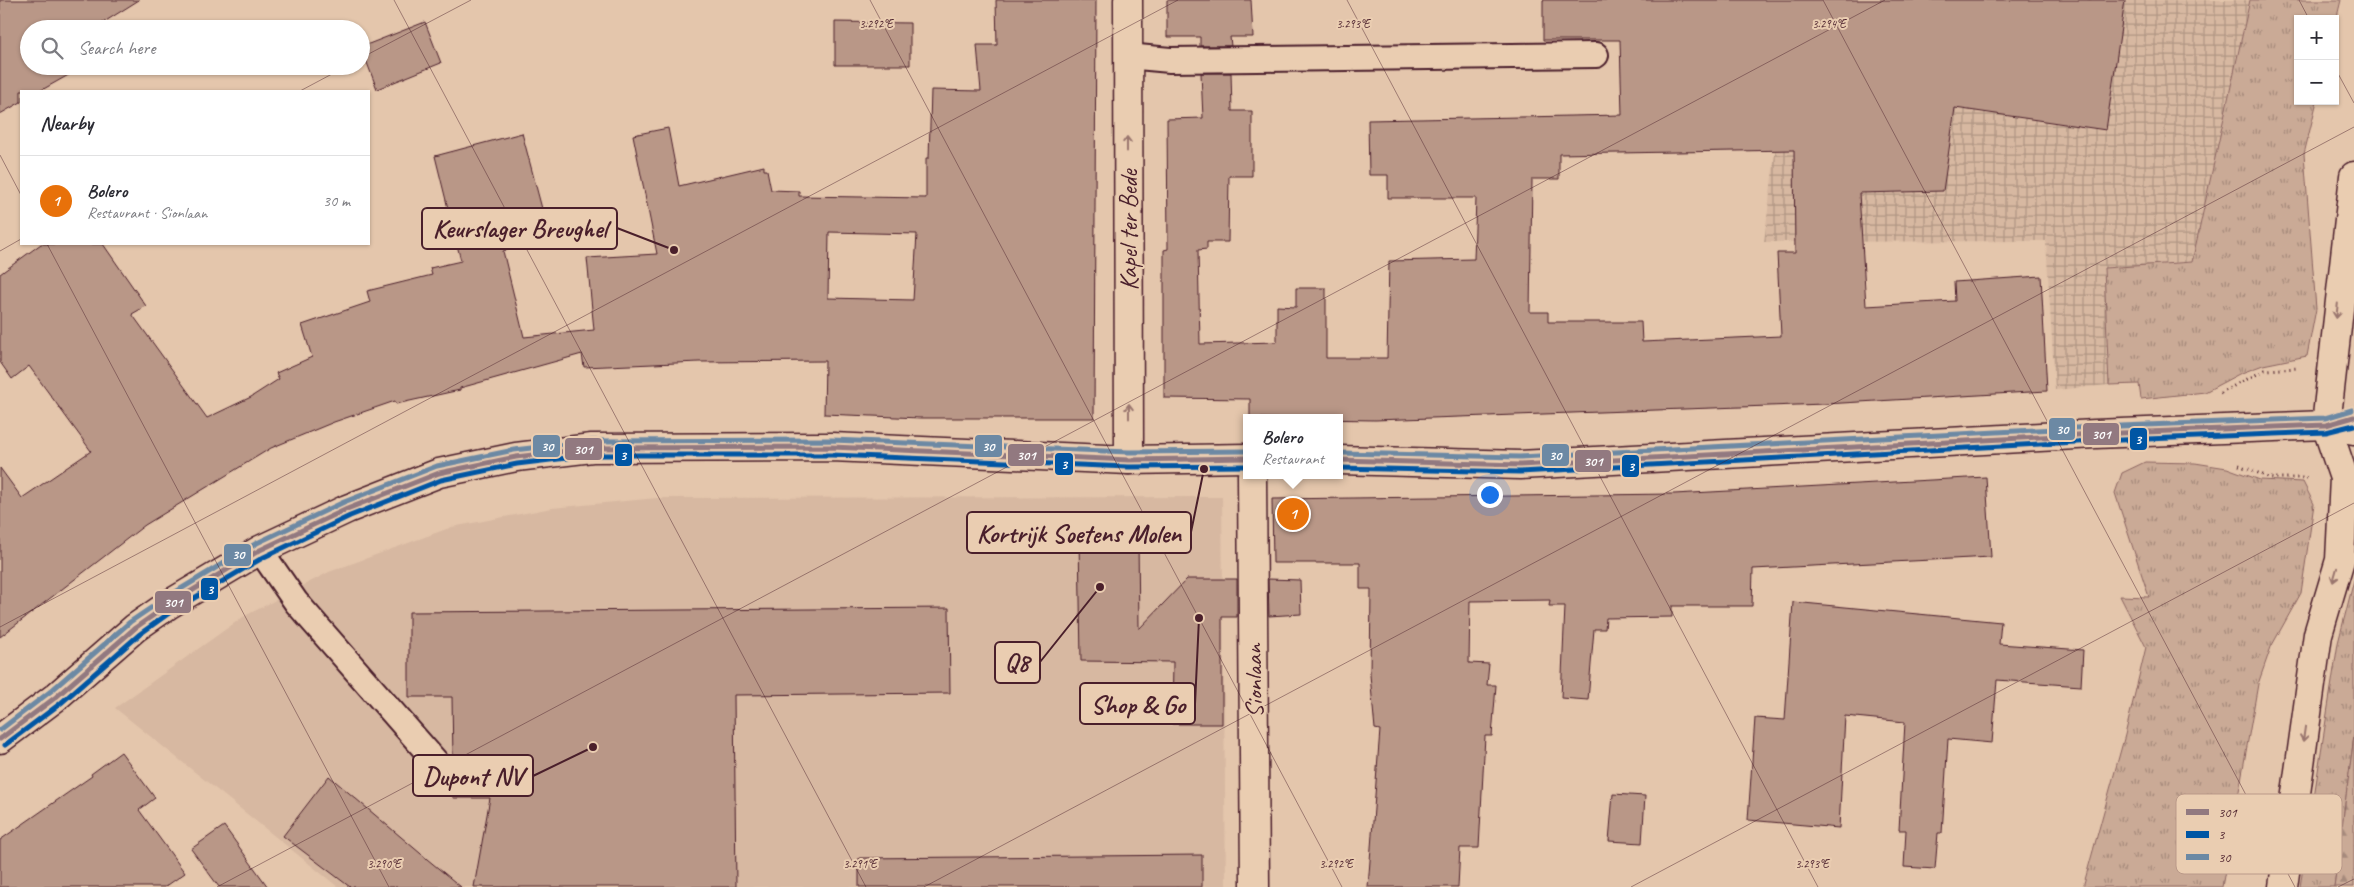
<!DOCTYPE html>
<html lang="en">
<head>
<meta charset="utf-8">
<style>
  body { margin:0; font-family:Caveat,sans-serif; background:#f2f2f3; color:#2b2b33 }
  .controls { position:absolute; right:15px; top:15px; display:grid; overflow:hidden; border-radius:0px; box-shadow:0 1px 4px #0004 }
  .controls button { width:45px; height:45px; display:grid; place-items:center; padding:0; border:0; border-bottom:1px solid #e1e1e2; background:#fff; color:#2b2b33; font:25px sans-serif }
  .you { position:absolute; left:1489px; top:494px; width:18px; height:18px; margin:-12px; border:4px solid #fff; border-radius:50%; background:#1a73e8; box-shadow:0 0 0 8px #1a73e833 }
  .badge { display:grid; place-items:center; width:32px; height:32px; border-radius:50%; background:#0f766e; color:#fff; font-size:16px; font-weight:700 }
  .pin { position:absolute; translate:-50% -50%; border:2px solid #fff; box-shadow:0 1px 5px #0006 }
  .popup { position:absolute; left:1243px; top:414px; width:100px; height:65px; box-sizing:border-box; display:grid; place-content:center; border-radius:0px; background:#fff; filter:drop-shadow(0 1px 4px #0005); font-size:16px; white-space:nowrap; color:#7c7c81 }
  .popup b { font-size:19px; color:#2b2b33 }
  .popup::after { content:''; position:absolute; left:50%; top:100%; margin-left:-10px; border:10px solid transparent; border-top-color:#fff }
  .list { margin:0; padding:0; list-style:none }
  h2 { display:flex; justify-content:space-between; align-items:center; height:65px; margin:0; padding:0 20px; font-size:21px }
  h2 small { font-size:16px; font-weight:400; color:#7c7c81 }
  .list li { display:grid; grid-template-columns:32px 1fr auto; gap:15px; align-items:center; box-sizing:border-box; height:90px; padding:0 20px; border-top:1px solid #e1e1e2 }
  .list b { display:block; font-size:19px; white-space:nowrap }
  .list p { margin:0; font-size:16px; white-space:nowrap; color:#7c7c81 }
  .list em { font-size:16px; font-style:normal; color:#7c7c81 }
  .icon { flex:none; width:28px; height:28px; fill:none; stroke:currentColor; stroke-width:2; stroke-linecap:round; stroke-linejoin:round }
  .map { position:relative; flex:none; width:2354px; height:887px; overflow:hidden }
  .search { position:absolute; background:#fff; box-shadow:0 1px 4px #0004; left:20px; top:20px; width:350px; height:55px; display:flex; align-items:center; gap:12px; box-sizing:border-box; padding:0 18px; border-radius:28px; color:#7c7c81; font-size:19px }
  .panel { position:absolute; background:#fff; box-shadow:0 1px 4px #0004; left:20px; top:90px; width:350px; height:155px; border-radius:0px }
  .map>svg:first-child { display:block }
  .built { fill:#d7b8a1 }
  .industrial { fill:url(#industrial-grid) }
  .grass { fill:url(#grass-tufts); stroke:#8a6460 }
  .forest { fill:url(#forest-firs); stroke:#8a6460 }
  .building { fill:#b99787; stroke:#4a1f2b; fill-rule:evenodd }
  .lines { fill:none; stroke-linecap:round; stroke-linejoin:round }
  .lane-casing { stroke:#4a1f2b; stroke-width:28 }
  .street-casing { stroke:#4a1f2b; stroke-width:31 }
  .primary-casing { stroke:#4a1f2b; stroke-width:31 }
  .highway-casing { stroke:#4a1f2b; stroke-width:31 }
  .path { stroke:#4a1f2b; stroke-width:3; stroke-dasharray:1 4; stroke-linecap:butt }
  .lane { stroke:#eacdb1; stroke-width:24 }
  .street { stroke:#eacdb1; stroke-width:28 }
  .primary { stroke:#eacdb1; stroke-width:28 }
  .highway { stroke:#eacdb1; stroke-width:28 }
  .bus-1-casing { stroke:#eacdb1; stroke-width:9 }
  .bus-2-casing { stroke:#eacdb1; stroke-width:9 }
  .bus-3-casing { stroke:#eacdb1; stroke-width:9 }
  .bus-1 { stroke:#927980; stroke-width:5 }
  .bus-2 { stroke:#0056a4; stroke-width:5 }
  .bus-3 { stroke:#6c89a4; stroke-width:5 }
  .oneway { stroke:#9a766e }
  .ticks { fill:none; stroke:#4a1f2b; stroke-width:1; stroke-opacity:0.45 }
  .labels { text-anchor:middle; stroke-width:4; stroke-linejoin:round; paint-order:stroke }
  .street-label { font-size:25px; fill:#4a1f2b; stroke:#eacdb1 }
  .key { fill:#eacdb1; stroke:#ba9989; stroke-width:1 }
  .key-label { font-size:14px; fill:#4a1f2b }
  .ticks-label { font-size:12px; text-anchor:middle; fill:#4a1f2b; stroke:#eacdb1; stroke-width:4; stroke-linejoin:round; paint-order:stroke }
  .leader { fill:none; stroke:#4a1f2b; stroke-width:2 }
  .callout-dot { fill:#4a1f2b; stroke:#eacdb1; stroke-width:2 }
  .callout { fill:#eacdb1; stroke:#4a1f2b; stroke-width:2 }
  .callout-label { font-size:26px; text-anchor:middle; font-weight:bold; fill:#4a1f2b }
  .line-badge { stroke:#eacdb1; stroke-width:2 }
  .badge-label { font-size:14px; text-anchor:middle; font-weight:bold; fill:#fff }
</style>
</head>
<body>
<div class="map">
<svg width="2354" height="887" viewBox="0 0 2354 887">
  <defs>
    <pattern id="industrial-grid" width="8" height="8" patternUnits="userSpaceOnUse" patternTransform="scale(1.25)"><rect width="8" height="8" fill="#d7b8a1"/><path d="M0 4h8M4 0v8" fill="none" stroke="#b09583"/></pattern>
    <pattern id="grass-tufts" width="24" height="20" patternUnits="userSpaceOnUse" patternTransform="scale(1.25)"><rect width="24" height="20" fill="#caaa96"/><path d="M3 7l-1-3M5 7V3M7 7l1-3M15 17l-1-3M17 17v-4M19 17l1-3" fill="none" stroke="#a68a7b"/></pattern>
    <pattern id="forest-firs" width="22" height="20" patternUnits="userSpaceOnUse" patternTransform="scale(1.25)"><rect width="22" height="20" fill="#caaa96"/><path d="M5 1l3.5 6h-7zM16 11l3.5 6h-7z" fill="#a68a7b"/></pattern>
  </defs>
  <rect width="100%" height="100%" fill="#e4c6ac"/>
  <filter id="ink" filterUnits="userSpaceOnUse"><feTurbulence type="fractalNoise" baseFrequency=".02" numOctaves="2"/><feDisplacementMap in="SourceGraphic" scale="10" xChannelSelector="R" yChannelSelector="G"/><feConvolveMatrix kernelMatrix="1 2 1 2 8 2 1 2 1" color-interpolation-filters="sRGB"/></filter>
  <g filter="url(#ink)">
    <!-- built -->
    <path class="built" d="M 1222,497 L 1226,887 L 338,887 L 115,708 L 243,617 L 329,572 L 452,527 L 552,508 L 657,498 Z"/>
    <!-- industrial -->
    <path class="industrial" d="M 1794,0 L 2250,0 L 2192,262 L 2104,268 L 2109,385 L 2055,390 L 2046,241 L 1764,242 Z"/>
    <!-- grass -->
    <path class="grass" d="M 2250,0 L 2341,0 L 2335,25 L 2335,19 L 2298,19 L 2298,101 L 2317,101 L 2304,154 L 2316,309 L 2307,356 L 2263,365 L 2239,374 L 2205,392 L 2141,399 L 2139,384 L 2109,385 L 2104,268 L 2192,262 Z
      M 2145,462 L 2195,463 L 2227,468 L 2260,480 L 2303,482 L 2314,504 L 2301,593 L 2271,647 L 2258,684 L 2222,887 L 2083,887 L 2125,735 L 2146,647 L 2120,596 L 2149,597 L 2115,493 L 2122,473 Z
      M 2354,580 L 2354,736 L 2334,887 L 2300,887 L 2338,643 Z"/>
    <!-- forest -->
    <path class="forest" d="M 2354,736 L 2354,887 L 2334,887 Z"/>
    <!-- building -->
    <path class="building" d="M 0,0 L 139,0 L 93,29 L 29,29 L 29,66 L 81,68 L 40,91 L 21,91 L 21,102 L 0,114 Z
      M 996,0 L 1096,0 L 1094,418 L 920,418 L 824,414 L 825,361 L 699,362 L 584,367 L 582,354 L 460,388 L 460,390 L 396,404 L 395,401 L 334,422 L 271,448 L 145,525 L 0,637 L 0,468 L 22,498 L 91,451 L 29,366 L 12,379 L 0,362 L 0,274 L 41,244 L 103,244 L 146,306 L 132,314 L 207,418 L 251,397 L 279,379 L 276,373 L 312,357 L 302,325 L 370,302 L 367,291 L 432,275 L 430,268 L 461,261 L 435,156 L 522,133 L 550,239 L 503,251 L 524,337 L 594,330 L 587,258 L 657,254 L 633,135 L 668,128 L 679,186 L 764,166 L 764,170 L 767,170 L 771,190 L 799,191 L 799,196 L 926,198 L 926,158 L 929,158 L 931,90 L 981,91 L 977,45 L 997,45 ZM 829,232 L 917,234 L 913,300 L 828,298 Z
      M 1167,0 L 1251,0 L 1253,37 L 1230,37 L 1231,46 L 1200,46 L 1200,37 L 1167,37 Z
      M 1543,0 L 2125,0 L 2106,130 L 1955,108 L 1943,191 L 1859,193 L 1866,306 L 1955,301 L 1954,282 L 2041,276 L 2047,391 L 1825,404 L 1375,420 L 1250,418 L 1250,399 L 1164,398 L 1164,250 L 1168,249 L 1167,119 L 1203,118 L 1201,73 L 1231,73 L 1232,111 L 1252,111 L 1252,176 L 1229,176 L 1228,242 L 1207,242 L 1207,249 L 1198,250 L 1200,344 L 1277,342 L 1277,306 L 1296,307 L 1296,288 L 1326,288 L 1326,358 L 1387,358 L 1389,261 L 1474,259 L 1476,198 L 1388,198 L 1388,175 L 1369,175 L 1368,120 L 1622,115 L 1620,40 L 1543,40 ZM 1794,150 L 1795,253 L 1777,253 L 1781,336 L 1642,342 L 1641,322 L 1548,322 L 1548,312 L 1530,312 L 1532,179 L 1559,179 L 1559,154 Z
      M 425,22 L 441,63 L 377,89 L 361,47 Z
      M 835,22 L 910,23 L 910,65 L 835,65 Z
      M 1986,477 L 1991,557 L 1753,569 L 1752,606 L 1672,606 L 1672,617 L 1606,618 L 1605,629 L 1594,629 L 1588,700 L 1561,698 L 1565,606 L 1549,606 L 1550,600 L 1470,601 L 1469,663 L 1489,664 L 1487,685 L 1496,685 L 1492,736 L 1485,736 L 1479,848 L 1460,848 L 1458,887 L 1368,887 L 1380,730 L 1375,729 L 1370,675 L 1371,589 L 1360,589 L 1360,563 L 1273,563 L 1272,499 L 1674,494 Z
      M 1079,539 L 1138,540 L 1139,629 L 1187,579 L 1237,579 L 1237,617 L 1222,617 L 1222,724 L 1172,724 L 1173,662 L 1081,661 Z
      M 1268,579 L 1300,580 L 1301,614 L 1269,616 Z
      M 1793,602 L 2001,622 L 1999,644 L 2083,650 L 2081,686 L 1997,680 L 1992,743 L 1948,739 L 1942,833 L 1938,833 L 1935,869 L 1904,867 L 1906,830 L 1899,830 L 1905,722 L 1845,716 L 1839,828 L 1748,820 L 1755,718 L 1785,720 Z
      M 949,608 L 950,693 L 734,695 L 736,887 L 474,887 L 490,798 L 453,798 L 453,782 L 457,776 L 458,769 L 453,760 L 452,697 L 409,697 L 409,612 Z
      M 121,752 L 155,798 L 139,810 L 185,873 L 165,887 L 0,887 L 0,840 L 92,776 L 91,774 Z
      M 329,776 L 427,859 L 461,887 L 350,887 L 283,836 Z
      M 1613,794 L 1645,796 L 1642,843 L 1609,841 Z
      M 224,826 L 268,887 L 219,887 L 191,849 Z
      M 1202,855 L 1202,887 L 859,887 L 859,858 Z"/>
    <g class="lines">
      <!-- lane casing -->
      <g class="lane-casing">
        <path id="lane" d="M 1127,56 L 1170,60 L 1596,55
          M 260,550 L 296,602 L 444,771"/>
      </g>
      <!-- street casing -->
      <g class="street-casing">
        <path id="street" d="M 1128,0 L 1129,460
          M 1252,475 L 1255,887"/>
      </g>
      <!-- primary casing -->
      <g class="primary-casing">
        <path id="primary" d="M 1339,460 L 1520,465 L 2095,434 L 2326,425 L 2354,430
          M 0,739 L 56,697 L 135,628 L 168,605 L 260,550 L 347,509 L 439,473 L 516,457 L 592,448 L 832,447 L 1129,460 L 1247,458"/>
      </g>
      <!-- highway casing -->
      <g class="highway-casing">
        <path id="highway" d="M 2283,887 L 2318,634 L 2340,560 L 2344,478 L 2326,425 L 2354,176"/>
      </g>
      <!-- path -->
      <path class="path" d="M 2220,393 L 2265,370 L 2299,368
        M 2239,465 L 2270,478 L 2307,478"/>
      <!-- lane -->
      <use href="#lane" class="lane"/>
      <!-- street -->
      <use href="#street" class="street"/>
      <!-- primary -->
      <use href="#primary" class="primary"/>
      <!-- highway -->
      <use href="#highway" class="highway"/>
      <!-- bus-1 casing -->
      <g class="bus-1-casing">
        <path id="bus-1" d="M 1339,460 L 1520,465 L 2095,434 L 2326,425 L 2354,417
          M 0,739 L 56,697 L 135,628 L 168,605 L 260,550 L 347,509 L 439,473 L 516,457 L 592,448 L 832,447 L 1129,460 L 1247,458"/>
      </g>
      <!-- bus-2 casing -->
      <g class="bus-2-casing">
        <path id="bus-2" d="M 1339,468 L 1520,472 L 2095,441 L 2326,432 L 2354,425
          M 5,745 L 61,703 L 140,634 L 172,611 L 264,557 L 350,516 L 441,480 L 517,464 L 592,455 L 832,455 L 1129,467 L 1247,466"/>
      </g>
      <!-- bus-3 casing -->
      <g class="bus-3-casing">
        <path id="bus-3" d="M 1339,453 L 1520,457 L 2095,427 L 2325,418 L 2352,410
          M 0,730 L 51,691 L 130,622 L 164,599 L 257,543 L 344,502 L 437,466 L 514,450 L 592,441 L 832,440 L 1129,452 L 1247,451"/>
      </g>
      <!-- bus-1 -->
      <use href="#bus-1" class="bus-1"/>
      <!-- bus-2 -->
      <use href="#bus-2" class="bus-2"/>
      <!-- bus-3 -->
      <use href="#bus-3" class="bus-3"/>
    </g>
    <!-- one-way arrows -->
    <defs><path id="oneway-shaft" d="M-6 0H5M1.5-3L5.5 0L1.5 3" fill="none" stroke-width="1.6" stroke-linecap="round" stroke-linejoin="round" transform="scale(1.25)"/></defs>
    <g class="oneway">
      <use href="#oneway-shaft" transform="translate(1127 144) rotate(-90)"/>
      <use href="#oneway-shaft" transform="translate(2337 311) rotate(96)"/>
      <use href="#oneway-shaft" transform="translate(1129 411) rotate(-90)"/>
      <use href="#oneway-shaft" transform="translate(2335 575) rotate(106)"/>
      <use href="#oneway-shaft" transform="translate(2304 734) rotate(98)"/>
    </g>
  </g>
  <!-- ticks -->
  <path class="ticks" d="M 394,0 L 866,887M 870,0 L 1342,887M 1347,0 L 1818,887M 1823,0 L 2295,887M 2299,0 L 2309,19M 361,58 L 471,0M 2335,68 L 2354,103M 300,91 L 347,66M 0,155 L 21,195M 47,244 L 389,887M 0,251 L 21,239M 0,627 L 1178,0M 217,887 L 1885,0M 924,887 L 2354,127M 1631,887 L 2354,503M 2338,887 L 2354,879"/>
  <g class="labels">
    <!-- street labels -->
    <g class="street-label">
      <text transform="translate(1128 230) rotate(-90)" y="9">Kapel ter Bede</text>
      <text transform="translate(1253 681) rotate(-91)" y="9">Sionlaan</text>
    </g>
  </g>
  <!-- legend -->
  <rect x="2176" y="794" width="166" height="80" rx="8" class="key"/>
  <rect x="2186" y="809" width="23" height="6" fill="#927980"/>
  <rect x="2186" y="831" width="23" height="7" fill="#0056a4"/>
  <rect x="2186" y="854" width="23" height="6" fill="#6c89a4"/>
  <g class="key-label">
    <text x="2218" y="817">301</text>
    <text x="2218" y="839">3</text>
    <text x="2218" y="862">30</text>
  </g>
  <g class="ticks-label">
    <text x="876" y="28">3.292°E</text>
    <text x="1353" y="28">3.293°E</text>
    <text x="1829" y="28">3.294°E</text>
    <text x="384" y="868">3.290°E</text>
    <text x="860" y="868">3.291°E</text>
    <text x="1336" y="868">3.292°E</text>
    <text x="1812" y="868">3.293°E</text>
  </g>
  <!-- callouts -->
  <path class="leader" d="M674 250L617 228M1204 469L1191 532M1100 587L1040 662M1199 618L1195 704M593 747L533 776"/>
  <g class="callout-dot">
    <circle cx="674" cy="250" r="5"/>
    <circle cx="1204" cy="469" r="5"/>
    <circle cx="1100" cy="587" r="5"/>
    <circle cx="1199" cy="618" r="5"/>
    <circle cx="593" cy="747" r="5"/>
  </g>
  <g class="callout">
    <rect x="422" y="208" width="195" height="41" rx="5"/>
    <rect x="967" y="512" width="224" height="41" rx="5"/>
    <rect x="995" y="642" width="45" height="41" rx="5"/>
    <rect x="1080" y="683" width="115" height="41" rx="5"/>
    <rect x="413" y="755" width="120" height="41" rx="5"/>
  </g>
  <g class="callout-label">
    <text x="520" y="237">Keurslager Breughel</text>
    <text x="1079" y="542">Kortrijk Soetens Molen</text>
    <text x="1017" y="671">Q8</text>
    <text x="1138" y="713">Shop &amp; Go</text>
    <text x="473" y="785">Dupont NV</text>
  </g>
  <g class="line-badge">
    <rect x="2048" y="417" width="28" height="24" rx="5" fill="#6c89a4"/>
    <rect x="2082" y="422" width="38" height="24" rx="5" fill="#927980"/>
    <rect x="2129" y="427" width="19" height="24" rx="5" fill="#0056a4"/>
    <rect x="532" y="434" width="29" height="24" rx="5" fill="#6c89a4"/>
    <rect x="974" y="434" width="29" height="24" rx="5" fill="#6c89a4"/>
    <rect x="564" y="437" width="39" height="24" rx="5" fill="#927980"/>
    <rect x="614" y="443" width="19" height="24" rx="5" fill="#0056a4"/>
    <rect x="1541" y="443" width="29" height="24" rx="5" fill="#6c89a4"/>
    <rect x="1007" y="443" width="38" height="24" rx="5" fill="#927980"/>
    <rect x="1574" y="449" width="38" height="24" rx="5" fill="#927980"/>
    <rect x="1054" y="452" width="20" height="24" rx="5" fill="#0056a4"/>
    <rect x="1621" y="454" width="19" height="24" rx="5" fill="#0056a4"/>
    <rect x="223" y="543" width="29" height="24" rx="5" fill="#6c89a4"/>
    <rect x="200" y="577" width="19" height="24" rx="5" fill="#0056a4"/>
    <rect x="154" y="590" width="38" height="24" rx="5" fill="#927980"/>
  </g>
  <g class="badge-label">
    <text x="2062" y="434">30</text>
    <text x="2101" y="439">301</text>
    <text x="2138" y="444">3</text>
    <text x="547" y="451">30</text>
    <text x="988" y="451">30</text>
    <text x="583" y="454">301</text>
    <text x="623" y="460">3</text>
    <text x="1555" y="460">30</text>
    <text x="1026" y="460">301</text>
    <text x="1593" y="466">301</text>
    <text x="1064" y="469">3</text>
    <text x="1631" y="471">3</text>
    <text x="238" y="559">30</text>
    <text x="210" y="594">3</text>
    <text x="173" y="607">301</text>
  </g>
</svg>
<div class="controls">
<button>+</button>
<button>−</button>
</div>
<div class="you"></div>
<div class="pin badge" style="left:1293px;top:514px;background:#e8710a">1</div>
<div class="popup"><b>Bolero</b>Restaurant</div>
<div class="search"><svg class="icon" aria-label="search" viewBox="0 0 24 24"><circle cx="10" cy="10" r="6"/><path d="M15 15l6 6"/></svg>Search here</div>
<section class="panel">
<h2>Nearby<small></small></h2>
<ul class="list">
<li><span class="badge" style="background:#e8710a">1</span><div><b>Bolero</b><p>Restaurant · Sionlaan</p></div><em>30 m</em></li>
</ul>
</section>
</div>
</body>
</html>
